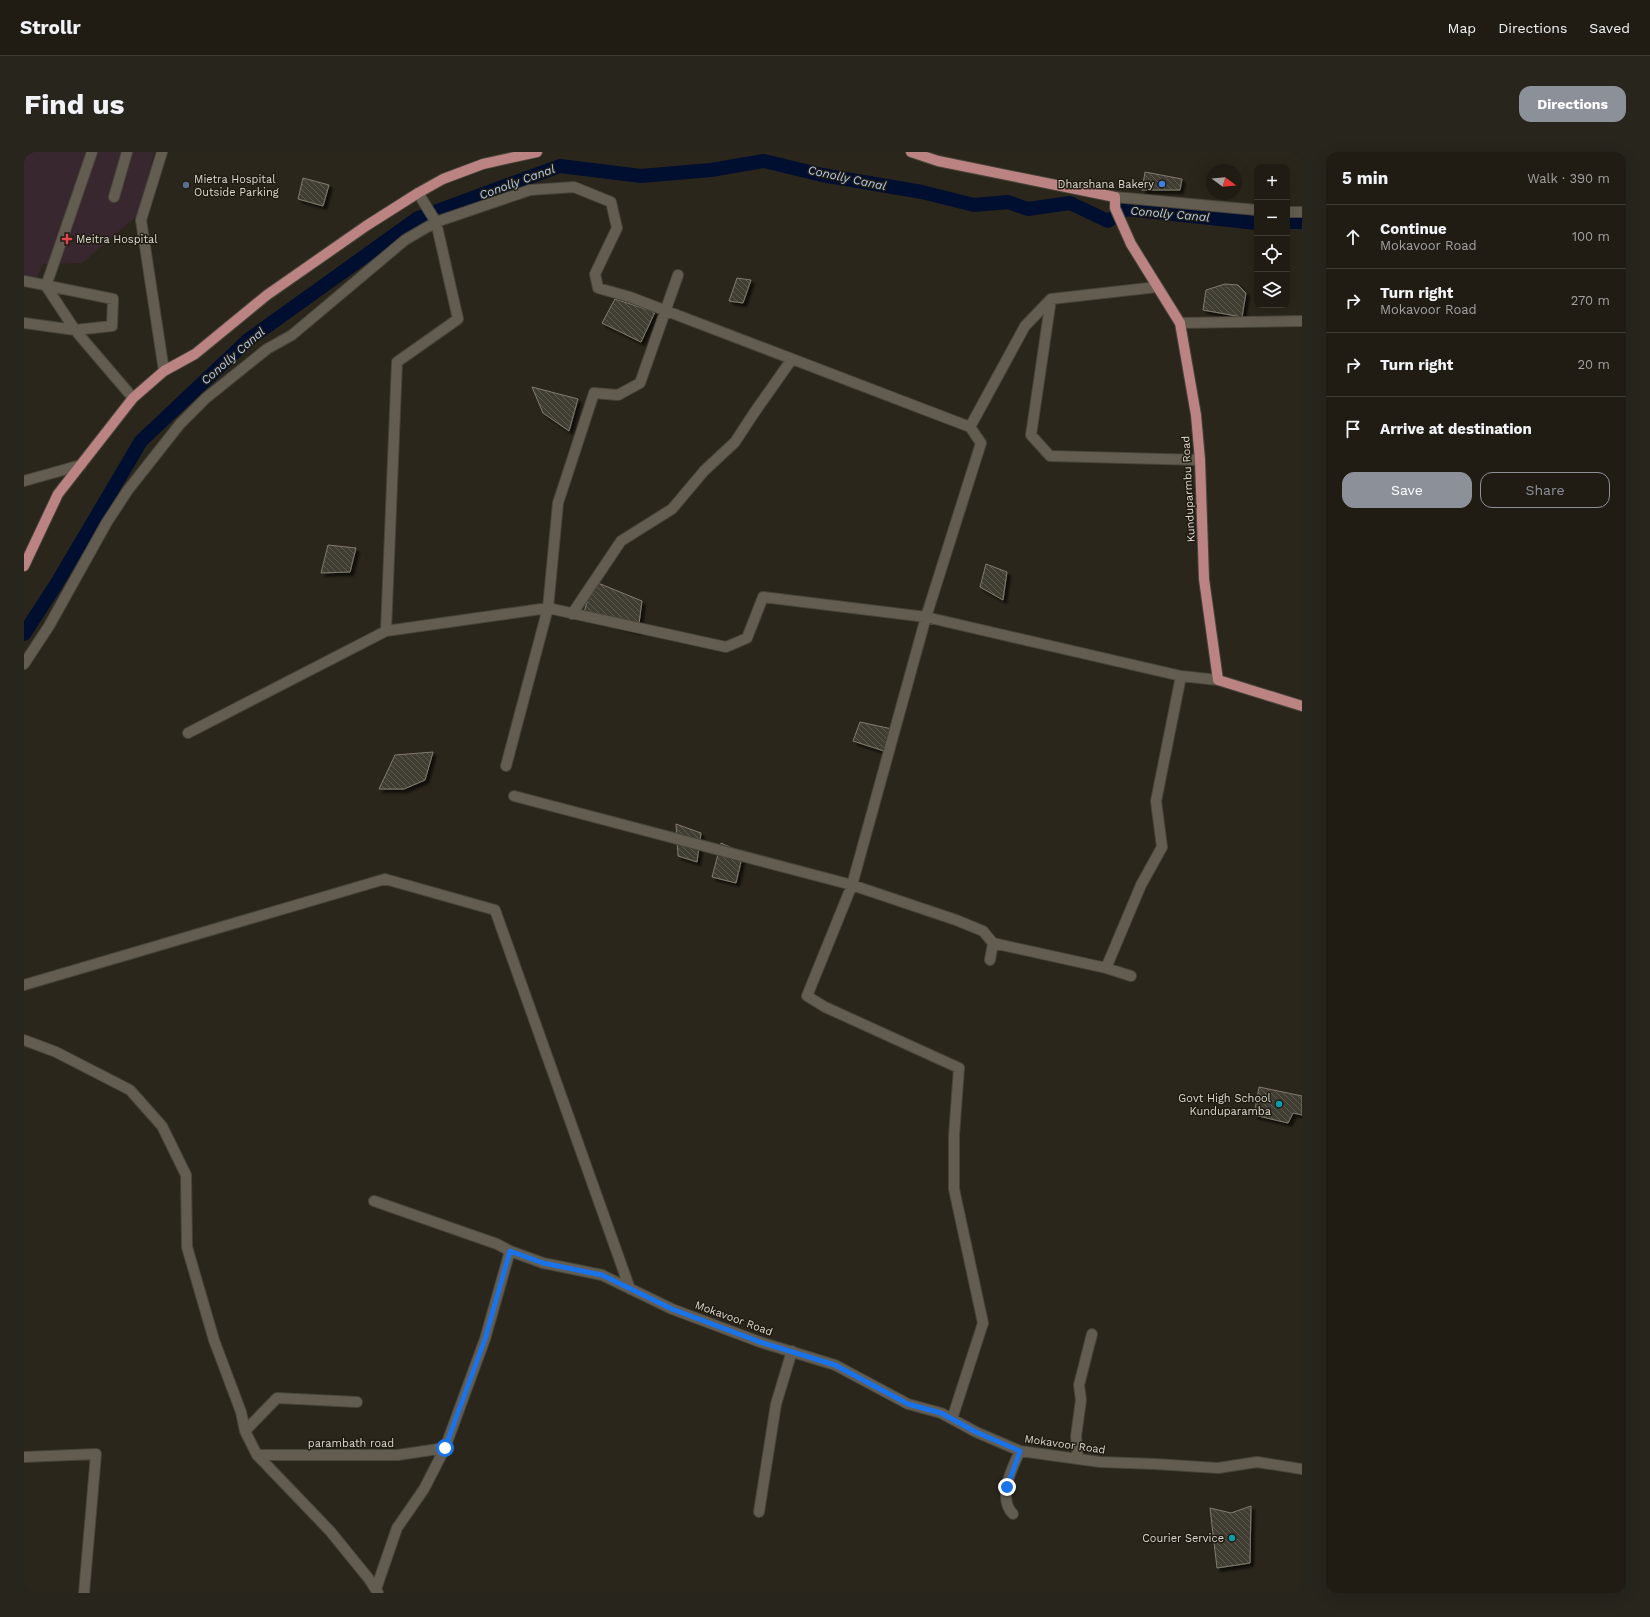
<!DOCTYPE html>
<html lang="en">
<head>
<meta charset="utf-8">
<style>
  body { margin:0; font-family:"Work Sans",sans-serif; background:#28251d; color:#f1f3f6 }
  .controls { position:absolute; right:12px; top:12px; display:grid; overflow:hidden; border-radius:8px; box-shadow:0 4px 16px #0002 }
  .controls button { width:36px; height:36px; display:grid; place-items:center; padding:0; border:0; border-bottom:1px solid #3d3a34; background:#201c14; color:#f1f3f6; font:20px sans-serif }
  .compass { position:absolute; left:1182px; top:12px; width:36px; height:36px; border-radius:50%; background:#201c14; box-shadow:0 4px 16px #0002; rotate:106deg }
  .stop { position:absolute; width:12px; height:12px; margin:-9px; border:3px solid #1a73e8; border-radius:50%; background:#fff }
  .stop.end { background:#1a73e8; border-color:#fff; box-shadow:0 1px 4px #0008 }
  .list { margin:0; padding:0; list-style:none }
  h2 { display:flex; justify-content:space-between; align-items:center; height:52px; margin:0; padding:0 16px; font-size:17px }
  h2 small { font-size:13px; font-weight:400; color:#a2a1a0 }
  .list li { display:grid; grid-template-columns:26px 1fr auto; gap:12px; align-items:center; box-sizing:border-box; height:64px; padding:0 16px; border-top:1px solid #3d3a34 }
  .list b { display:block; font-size:15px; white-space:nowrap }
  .list p { margin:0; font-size:13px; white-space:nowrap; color:#a2a1a0 }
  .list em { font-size:13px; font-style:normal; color:#a2a1a0 }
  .actions { display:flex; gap:8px; padding:12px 16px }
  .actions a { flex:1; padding:9px 0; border:1px solid #8c9099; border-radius:12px; text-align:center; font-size:14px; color:#8c9099 }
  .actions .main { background:#8c9099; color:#fff }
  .icon { flex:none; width:22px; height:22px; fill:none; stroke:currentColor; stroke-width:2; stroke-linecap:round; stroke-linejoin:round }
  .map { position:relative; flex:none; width:1278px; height:1441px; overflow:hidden; border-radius:12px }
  header { display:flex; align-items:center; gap:24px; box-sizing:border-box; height:56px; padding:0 20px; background:#201c14; border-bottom:1px solid #3d3a34 }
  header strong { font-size:19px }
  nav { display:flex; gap:22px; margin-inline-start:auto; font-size:14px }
  .intro { display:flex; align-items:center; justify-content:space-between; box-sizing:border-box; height:96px; padding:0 24px }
  h1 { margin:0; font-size:28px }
  .button { padding:10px 18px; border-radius:12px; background:#8c9099; color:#fff; font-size:14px; font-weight:700 }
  main { display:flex; gap:24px; padding:0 24px }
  aside { flex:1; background:#201c14; border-radius:12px; box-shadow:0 4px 16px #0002 }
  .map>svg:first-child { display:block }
  .medical { fill:#39272f }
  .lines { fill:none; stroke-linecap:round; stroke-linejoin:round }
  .canal { stroke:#000e30; stroke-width:14 }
  .building { fill:url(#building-back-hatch); stroke:#827c6f; filter:url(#shadow) }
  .minor-casing { stroke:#47443a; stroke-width:12 }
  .major-casing { stroke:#47443a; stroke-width:12 }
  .minor { stroke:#635d51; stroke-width:10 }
  .major { stroke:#bb8382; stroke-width:10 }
  .route { stroke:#1a73e8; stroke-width:5 }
  .shop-dot { fill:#3f7fe0; stroke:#211c12; stroke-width:1.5 }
  .service-dot { fill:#5c6f8a; stroke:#211c12; stroke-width:1.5 }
  .health-dot { fill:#e0444e; stroke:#211c12; stroke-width:1.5 }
  .culture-dot { fill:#0f9aa8; stroke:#211c12; stroke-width:1.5 }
  .labels { text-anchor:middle; stroke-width:3; stroke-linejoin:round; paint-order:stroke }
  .poi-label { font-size:11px; fill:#dcd9d2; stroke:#211c12; text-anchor:end }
  .street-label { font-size:11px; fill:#dcd9d2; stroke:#211c12 }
  .water-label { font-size:12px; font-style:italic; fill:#b2cdf4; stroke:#211c12 }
</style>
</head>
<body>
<header>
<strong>Strollr</strong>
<nav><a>Map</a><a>Directions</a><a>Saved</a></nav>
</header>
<div class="intro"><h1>Find us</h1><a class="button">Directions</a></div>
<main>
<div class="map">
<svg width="1278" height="1441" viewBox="0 0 1278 1441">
  <defs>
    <pattern id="building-back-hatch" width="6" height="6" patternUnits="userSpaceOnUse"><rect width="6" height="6" fill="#413c30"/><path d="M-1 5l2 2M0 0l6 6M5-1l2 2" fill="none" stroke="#5c584d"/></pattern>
    <filter id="shadow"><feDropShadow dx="3.5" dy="3.5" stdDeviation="1" flood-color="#0009"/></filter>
  </defs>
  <rect width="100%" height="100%" fill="#2b261b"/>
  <!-- medical -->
  <path class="medical" d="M 0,0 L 130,0 L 115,62 L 58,111 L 19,112 L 8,134 L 0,130 Z"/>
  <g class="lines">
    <!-- canal -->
    <path class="canal" d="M 1263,70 L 1278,70
      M 0,482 L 33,431 L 117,289 L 224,188 L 394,66 L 536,14 L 617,24 L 687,18 L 740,9 L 798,23 L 898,40 L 950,53 L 984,50 L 1004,57 L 1046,51 L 1084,69 L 1102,57 L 1233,71"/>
  </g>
  <!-- building -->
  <path class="building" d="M 1121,20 L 1158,27 L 1156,38 L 1118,38 Z
    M 279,26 L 305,33 L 299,54 L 274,47 Z
    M 713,126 L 727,128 L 719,151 L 705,149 Z
    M 1201,132 L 1214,133 L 1222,141 L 1218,165 L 1179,158 L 1182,138 Z
    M 591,147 L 631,160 L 617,190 L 578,171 Z
    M 508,235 L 554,247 L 545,279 L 519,261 Z
    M 304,393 L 332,396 L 326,420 L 297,421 Z
    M 962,412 L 983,420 L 979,448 L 956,435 Z
    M 569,429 L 618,449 L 614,479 L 559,464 Z
    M 836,570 L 868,577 L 863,600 L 829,589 Z
    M 409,600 L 401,628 L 380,637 L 355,637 L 371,603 Z
    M 652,672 L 677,681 L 673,710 L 654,704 Z
    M 697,691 L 719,701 L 712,731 L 688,725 Z
    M 1235,935 L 1278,944 L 1278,963 L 1269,961 L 1264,971 L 1230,963 Z
    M 1227,1354 L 1226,1411 L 1193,1416 L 1186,1356 L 1207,1361 Z"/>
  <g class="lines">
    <!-- minor casing -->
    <g class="minor-casing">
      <path id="minor" d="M 68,0 L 22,134 L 51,178 L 109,246
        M 138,0 L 117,68 L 140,219
        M 90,45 L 103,0
        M 1091,45 L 1233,58
        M 1263,60 L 1278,60
        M 0,129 L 89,147 L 88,174 L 51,178 L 0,171
        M 1027,147 L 1007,283 L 1026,304 L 1176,308
        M 1156,171 L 1278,169
        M 946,275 L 1001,174 L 1027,147 L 1133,135
        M 0,329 L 57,313
        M 548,462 L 597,389 L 648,357 L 680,319 L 711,290 L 730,261 L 768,207
        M 362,479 L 524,456 L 702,495 L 723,486 L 739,445 L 902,465 L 1157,524 L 1194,528
        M 0,512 L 25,474 L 83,370 L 104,338 L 156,272 L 182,246 L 243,197 L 268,183 L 381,88 L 412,70 L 506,38 L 550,35 L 587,50 L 593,76 L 571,122 L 574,136 L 606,145 L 946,275 L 957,291 L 902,465 L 828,733 L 783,844 L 801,855 L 935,916 L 930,984 L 930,1037 L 959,1171 L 928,1267
        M 164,581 L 362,479 L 373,210 L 434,167 L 412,70 L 394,41
        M 482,614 L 524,456 L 534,351 L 570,241 L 594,243 L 616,231 L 654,123
        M 490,644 L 828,733 L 932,768 L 959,779 L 969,791 L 966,808
        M 969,791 L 1082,816 L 1107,824
        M 1082,816 L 1117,733 L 1138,695 L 1132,649 L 1157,524
        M 0,833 L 361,727 L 471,758 L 606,1137
        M 0,888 L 32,900 L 106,938 L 138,974 L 162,1023 L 163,1095 L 190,1188 L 217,1260 L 221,1279 L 233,1303 L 306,1379 L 345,1427 L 354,1441
        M 350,1049 L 473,1092 L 486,1099
        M 221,1279 L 253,1246 L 333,1250
        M 233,1303 L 374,1303 L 421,1296
        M 0,1305 L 72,1302 L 60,1441
        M 1054,1307 L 1052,1284 L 1057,1248 L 1055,1233 L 1068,1182
        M 735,1360 L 752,1252 L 768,1199
        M 989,1362 C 973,1346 988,1316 996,1299
        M 352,1437 L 373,1376 L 400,1337 L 421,1296 L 461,1187 L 486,1099 L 519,1111 L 578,1123 L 648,1157 L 736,1190 L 811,1213 L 884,1252 L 917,1261 L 952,1280 L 996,1299 L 1076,1310 L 1131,1312 L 1194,1316 L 1233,1310 L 1278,1317"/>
    </g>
    <!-- major casing -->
    <g class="major-casing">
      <path id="major" d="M 887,0 L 914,9 L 1091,45 L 1091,56 L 1107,92 L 1156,171 L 1172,263 L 1176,308 L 1180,427 L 1194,528 L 1278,554
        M 0,414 L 34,342 L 109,246 L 140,219 L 171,202 L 243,143 L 342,74 L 394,41 L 419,27 L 459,12 L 513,0"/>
    </g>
    <!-- minor -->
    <use href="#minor" class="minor"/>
    <!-- major -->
    <use href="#major" class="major"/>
  </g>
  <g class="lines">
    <!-- route -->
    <path class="route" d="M 421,1296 L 461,1187 L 486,1099 L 519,1111 L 578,1123 L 648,1157 L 736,1190 L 811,1213 L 884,1252 L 917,1261 L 952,1280 L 996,1299 L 983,1335"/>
  </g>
  <!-- markers -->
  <circle class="shop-dot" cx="1138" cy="32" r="4"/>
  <circle class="service-dot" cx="162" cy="33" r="4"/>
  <path class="health-dot" d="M41 81h4v4h4v4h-4v4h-4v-4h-4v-4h4z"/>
  <g class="culture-dot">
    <circle cx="1255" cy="952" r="4"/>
    <circle cx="1208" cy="1386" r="4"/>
  </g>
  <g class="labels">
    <!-- poi labels -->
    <g class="poi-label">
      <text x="170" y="31" text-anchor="start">Mietra Hospital<tspan x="170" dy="13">Outside Parking</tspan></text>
      <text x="1130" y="36">Dharshana Bakery</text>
      <text x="52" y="91" text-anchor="start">Meitra Hospital</text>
      <text x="1247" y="950">Govt High School<tspan x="1247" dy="13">Kunduparamba</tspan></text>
      <text x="1200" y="1390">Courier Service</text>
    </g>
    <!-- street labels -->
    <g class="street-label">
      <text transform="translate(1164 337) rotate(-93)" y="4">Kunduparmbu Road</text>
      <text transform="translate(710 1166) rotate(20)" y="4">Mokavoor Road</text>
      <text x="327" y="1295">parambath road</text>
      <text transform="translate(1041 1292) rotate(8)" y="4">Mokavoor Road</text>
    </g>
    <!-- water labels -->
    <g class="water-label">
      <text transform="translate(823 26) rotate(12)" y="4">Conolly Canal</text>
      <text transform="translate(493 30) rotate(-20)" y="4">Conolly Canal</text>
      <text transform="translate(1146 62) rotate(5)" y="4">Conolly Canal</text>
      <text transform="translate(209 204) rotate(-41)" y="4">Conolly Canal</text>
    </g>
  </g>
</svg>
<div class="controls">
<button>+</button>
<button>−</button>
<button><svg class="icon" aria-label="locate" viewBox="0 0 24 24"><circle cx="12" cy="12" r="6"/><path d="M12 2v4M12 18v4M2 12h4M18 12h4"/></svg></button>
<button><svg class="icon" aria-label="layers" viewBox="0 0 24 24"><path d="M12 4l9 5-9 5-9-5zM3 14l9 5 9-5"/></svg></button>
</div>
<svg class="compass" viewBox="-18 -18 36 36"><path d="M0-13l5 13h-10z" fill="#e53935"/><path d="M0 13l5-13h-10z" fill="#a2a1a0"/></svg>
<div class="stop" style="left:421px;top:1296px"></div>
<div class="stop end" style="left:983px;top:1335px"></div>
</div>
<aside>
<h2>5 min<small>Walk · 390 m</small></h2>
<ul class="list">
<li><svg class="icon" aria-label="ahead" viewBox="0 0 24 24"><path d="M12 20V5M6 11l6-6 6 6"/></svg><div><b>Continue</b><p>Mokavoor Road</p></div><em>100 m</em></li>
<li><svg class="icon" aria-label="right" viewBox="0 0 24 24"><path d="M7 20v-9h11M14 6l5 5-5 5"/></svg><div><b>Turn right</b><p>Mokavoor Road</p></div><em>270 m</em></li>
<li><svg class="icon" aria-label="right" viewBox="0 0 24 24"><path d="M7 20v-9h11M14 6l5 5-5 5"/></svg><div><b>Turn right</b></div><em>20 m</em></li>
<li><svg class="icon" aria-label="arrive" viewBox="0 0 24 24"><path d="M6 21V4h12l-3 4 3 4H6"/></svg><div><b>Arrive at destination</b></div></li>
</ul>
<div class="actions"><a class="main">Save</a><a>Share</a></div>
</aside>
</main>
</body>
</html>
